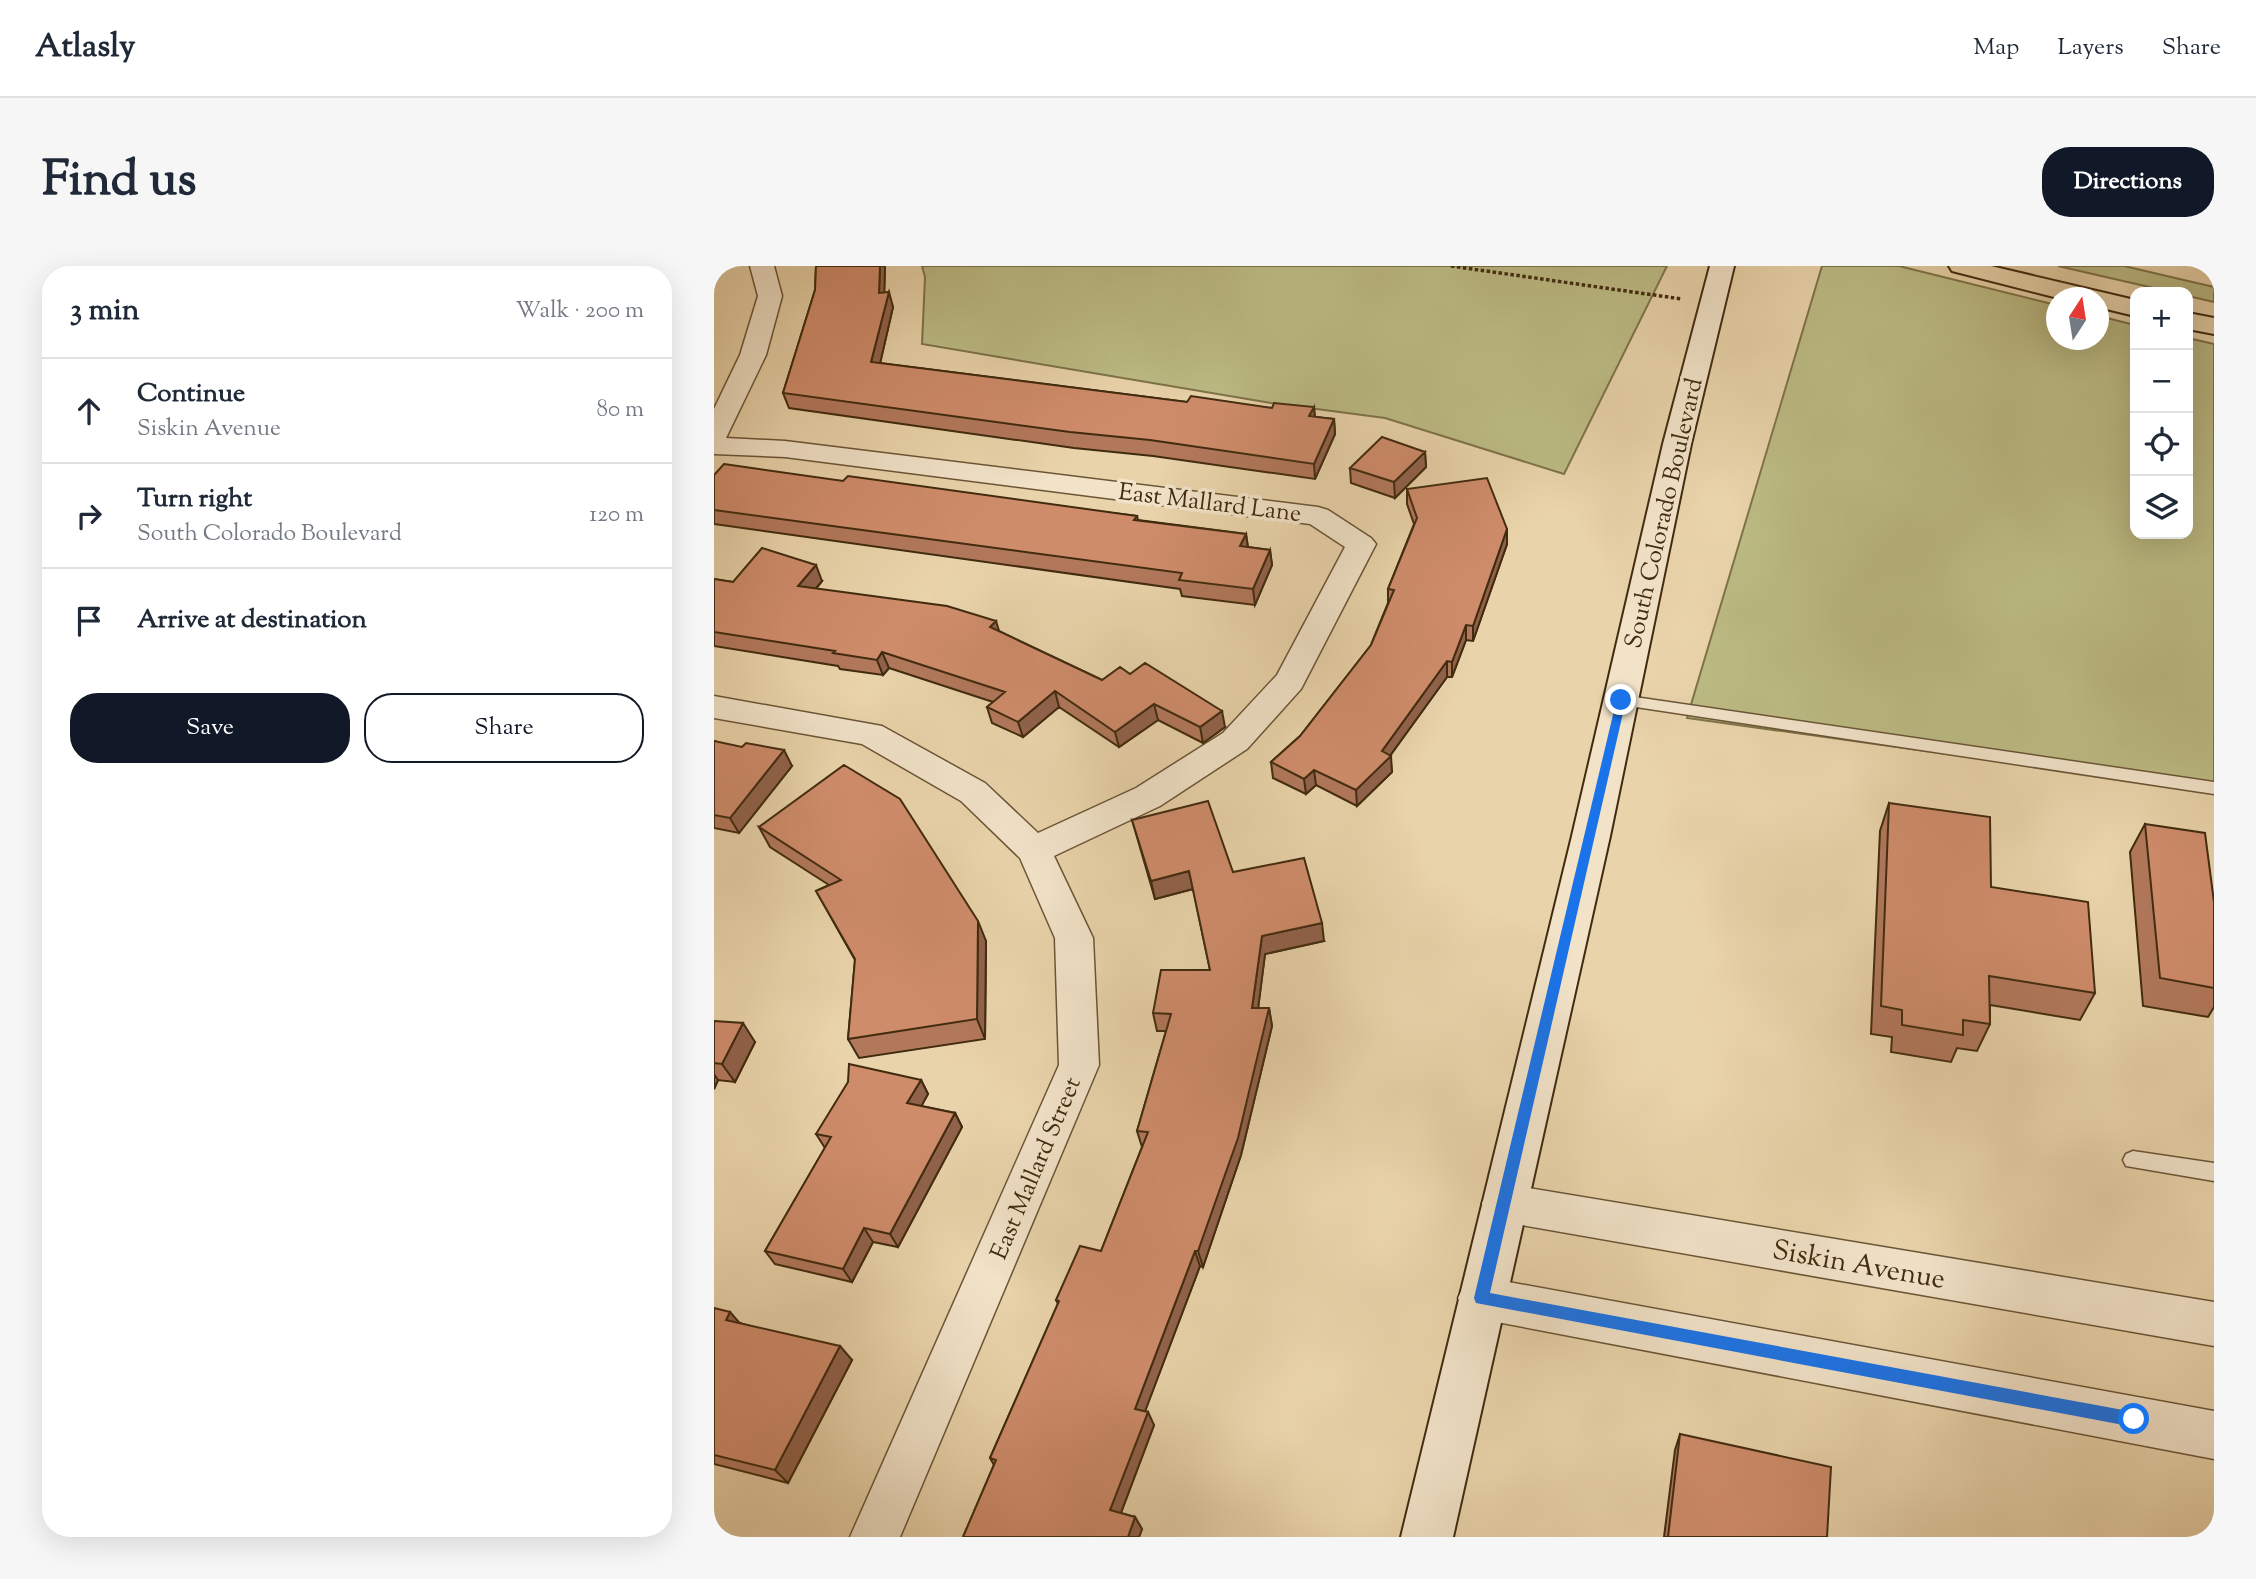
<!DOCTYPE html>
<html lang="en">
<head>
<meta charset="utf-8">
<style>
  body { margin:0; font-family:"Sorts Mill Goudy",serif; background:#f6f6f7; color:#1f2937 }
  .controls { position:absolute; right:21px; top:21px; display:grid; overflow:hidden; border-radius:14px; box-shadow:0 7px 28px #0002 }
  .controls button { width:63px; height:63px; display:grid; place-items:center; padding:0; border:0; border-bottom:2px solid #e0e1e3; background:#fff; color:#1f2937; font:35px sans-serif }
  .compass { position:absolute; left:1332px; top:21px; width:63px; height:63px; border-radius:50%; background:#fff; box-shadow:0 7px 28px #0002; rotate:12deg }
  .stop { position:absolute; width:21px; height:21px; margin:-16px; border:5px solid #1a73e8; border-radius:50%; background:#fff }
  .stop.end { background:#1a73e8; border-color:#fff; box-shadow:0 2px 7px #0008 }
  .list { margin:0; padding:0; list-style:none }
  h2 { display:flex; justify-content:space-between; align-items:center; height:91px; margin:0; padding:0 28px; font-size:30px }
  h2 small { font-size:23px; font-weight:400; color:#747a83 }
  .list li { display:grid; grid-template-columns:46px 1fr auto; gap:21px; align-items:center; box-sizing:border-box; height:105px; padding:0 28px; border-top:2px solid #e0e1e3 }
  .list b { display:block; font-size:26px; white-space:nowrap }
  .list p { margin:0; font-size:23px; white-space:nowrap; color:#747a83 }
  .list em { font-size:23px; font-style:normal; color:#747a83 }
  .actions { display:flex; gap:14px; padding:21px 28px }
  .actions a { flex:1; padding:16px 0; border:2px solid #111827; border-radius:28px; text-align:center; font-size:24px; color:#111827 }
  .actions .main { background:#111827; color:#fff }
  .icon { flex:none; width:38px; height:38px; fill:none; stroke:currentColor; stroke-width:2; stroke-linecap:round; stroke-linejoin:round }
  .map { position:relative; flex:none; width:1500px; height:1271px; overflow:hidden; border-radius:28px }
  header { display:flex; align-items:center; gap:42px; box-sizing:border-box; height:98px; padding:0 35px; background:#fff; border-bottom:2px solid #e0e1e3 }
  header strong { font-size:33px }
  nav { display:flex; gap:38px; margin-inline-start:auto; font-size:24px }
  .intro { display:flex; align-items:center; justify-content:space-between; box-sizing:border-box; height:168px; padding:0 42px }
  h1 { margin:0; font-size:49px }
  .button { padding:18px 32px; border-radius:28px; background:#111827; color:#fff; font-size:24px; font-weight:700 }
  main { display:flex; gap:42px; padding:0 42px }
  aside { flex:1; background:#fff; border-radius:28px; box-shadow:0 7px 28px #0002 }
  .map>svg:first-child { display:block }
  .green { fill:#bcbb84; stroke:#7e734a; stroke-width:2 }
  .lines { fill:none; stroke-linecap:round; stroke-linejoin:round }
  .service-casing { stroke:#6b5536; stroke-width:3 }
  .minor-casing { stroke:#6b5536; stroke-width:3 }
  .secondary-casing { stroke:#412b0f; stroke-width:4 }
  .motorway-casing { stroke:#412b0f; stroke-width:4 }
  .path { stroke:#412b0f; stroke-width:3.5; stroke-dasharray:3.5 2.5; stroke-linecap:butt }
  .service { fill:#f1e2c8; fill-rule:evenodd }
  .minor { fill:#f1e2c8; fill-rule:evenodd }
  .secondary { fill:#f1e2c8; fill-rule:evenodd }
  .motorway { fill:#e9d3aa; fill-rule:evenodd }
  .wall { fill:#b2785c; stroke:#412b0f; stroke-width:2 }
  .shaded-wall { fill:#91624b; stroke:#412b0f; stroke-width:2 }
  .building { fill:#cf8c6b; stroke:#412b0f; stroke-width:2 }
  .route { fill:#1a73e8 }
  .labels { text-anchor:middle; stroke-width:7; stroke-linejoin:round; paint-order:stroke }
  .street-label { font-size:24px; fill:#412b0f; stroke:#f1e2c8 }
  .near-street-label { font-size:28px; fill:#412b0f; stroke:#f1e2c8 }
</style>
</head>
<body>
<header>
<strong>Atlasly</strong>
<nav><a>Map</a><a>Layers</a><a>Share</a></nav>
</header>
<div class="intro"><h1>Find us</h1><a class="button">Directions</a></div>
<main>
<aside>
<h2>3 min<small>Walk · 200 m</small></h2>
<ul class="list">
<li><svg class="icon" aria-label="ahead" viewBox="0 0 24 24"><path d="M12 20V5M6 11l6-6 6 6"/></svg><div><b>Continue</b><p>Siskin Avenue</p></div><em>80 m</em></li>
<li><svg class="icon" aria-label="right" viewBox="0 0 24 24"><path d="M7 20v-9h11M14 6l5 5-5 5"/></svg><div><b>Turn right</b><p>South Colorado Boulevard</p></div><em>120 m</em></li>
<li><svg class="icon" aria-label="arrive" viewBox="0 0 24 24"><path d="M6 21V4h12l-3 4 3 4H6"/></svg><div><b>Arrive at destination</b></div></li>
</ul>
<div class="actions"><a class="main">Save</a><a>Share</a></div>
</aside>
<div class="map">
<svg width="1500" height="1271" viewBox="0 0 1500 1271">
  <rect width="100%" height="100%" fill="#e9d3aa"/>
  <filter id="stains"><feTurbulence type="fractalNoise" baseFrequency=".00286" numOctaves="4"/><feColorMatrix values="0 0 0 0 .2 0 0 0 0 .09 0 0 0 0 .02 0 0 0 .5 -.17"/></filter>
  <radialGradient id="worn" r=".72"><stop offset=".6" stop-color="#630" stop-opacity="0"/><stop offset="1" stop-color="#630" stop-opacity=".3"/></radialGradient>
  <!-- green -->
  <path class="green" d="M 208,0 L 953,0 L 850,208 L 671,152 L 557,137 L 208,78 L 211,11 Z
    M 1108,0 L 1185,0 L 1342,39 L 1342,74 L 1384,74 L 1385,50 L 1421,59 L 1421,268 L 1474,268 L 1474,72 L 1500,78 L 1500,525 L 973,452 Z
    M 1344,0 L 1410,0 L 1500,21 L 1500,36 L 1474,30 L 1474,26 L 1457,26 Z"/>
  <g class="lines">
    <!-- service casing -->
    <g class="service-casing">
      <path id="service" d="M 907,429 L 1500,516 L 1500,528 L 902,438 L 899,434 L 902,430 Z
        M 1419,885 L 1500,897 L 1500,915 L 1412,900 L 1409,894 L 1412,888 Z"/>
    </g>
    <!-- minor casing -->
    <g class="minor-casing">
      <path id="minor" d="M 36,0 L 60,0 L 68,30 L 52,89 L 12,172 L 71,175 L 604,241 L 614,244 L 657,272 L 662,278 L 587,423 L 533,483 L 446,540 L 340,590 L 379,672 L 385,799 L 186,1271 L 136,1271 L 345,799 L 341,672 L 306,592 L 247,535 L 148,478 L 0,452 L 0,430 L 168,460 L 271,517 L 324,567 L 422,522 L 509,467 L 563,409 L 631,281 L 596,258 L 71,191 L 0,188 L 0,143 L 26,89 L 44,30 Z
        M 790,918 L 1500,1036 L 1500,1080 L 790,956 L 775,951 L 768,937 L 775,923 Z
        M 767,1011 L 1500,1145 L 1500,1193 L 767,1053 L 751,1047 L 744,1032 L 751,1017 Z"/>
    </g>
    <!-- secondary casing -->
    <g class="secondary-casing">
      <path id="secondary" d="M 996,0 L 1020,0 L 977,178 L 896,570 L 739,1271 L 687,1271 L 858,570 L 949,178 Z"/>
    </g>
    <!-- motorway casing -->
    <g class="motorway-casing">
      <path id="motorway" d="M 1235,0 L 1277,0 L 1421,34 L 1421,50 L 1384,41 L 1384,32 L 1344,32 L 1238,5 Z
        M 1474,47 L 1500,52 L 1500,68 L 1474,63 Z"/>
    </g>
    <!-- path -->
    <path class="path" d="M 737,0 L 968,33"/>
    <!-- service -->
    <use href="#service" class="service"/>
    <!-- minor -->
    <use href="#minor" class="minor"/>
    <!-- secondary -->
    <use href="#secondary" class="secondary"/>
    <!-- motorway -->
    <use href="#motorway" class="motorway"/>
  </g>
  <!-- wall -->
  <path class="wall" d="M 102,0 L 171,0 L 170,26 L 179,41 L 166,97 L 473,136 L 558,142 L 600,141 L 601,151 L 620,153 L 621,168 L 601,213 L 439,190 L 360,182 L 75,142 L 69,127 L 101,24 Z
    M 711,186 L 712,201 L 681,232 L 637,217 L 636,202 Z
    M 0,209 L 129,215 L 423,250 L 424,254 L 532,268 L 534,281 L 556,284 L 558,299 L 541,339 L 468,330 L 466,323 L 0,258 Z
    M 693,223 L 793,263 L 793,278 L 759,375 L 752,374 L 738,411 L 733,411 L 676,490 L 678,506 L 643,540 L 602,519 L 592,528 L 559,512 L 557,496 L 586,470 L 657,379 L 674,337 L 674,323 L 700,258 L 693,238 Z
    M 0,313 L 19,316 L 108,315 L 102,323 L 285,365 L 388,414 L 511,461 L 489,477 L 444,454 L 405,481 L 345,441 L 309,471 L 278,457 L 273,441 L 279,436 L 175,402 L 169,409 L 126,403 L 124,400 L 0,380 Z
    M 0,475 L 78,500 L 25,567 L 0,562 Z
    M 1175,537 L 1381,727 L 1366,754 L 1276,739 L 1276,758 L 1263,785 L 1243,782 L 1237,796 L 1177,786 L 1178,771 L 1157,768 L 1166,565 Z
    M 418,554 L 519,606 L 610,675 L 551,688 L 544,742 L 555,742 L 558,760 L 527,889 L 489,1001 L 486,1000 L 431,1145 L 440,1159 L 407,1247 L 421,1251 L 428,1263 L 425,1271 L 249,1271 L 280,1199 L 276,1192 L 344,1038 L 342,1034 L 387,985 L 428,881 L 423,865 L 452,765 L 443,765 L 439,747 L 496,704 L 479,623 L 441,633 Z
    M 1431,558 L 1500,636 L 1500,741 L 1494,751 L 1429,740 L 1416,586 Z
    M 45,561 L 272,675 L 271,773 L 145,792 L 134,773 L 141,694 L 102,625 L 115,619 L 56,581 Z
    M 0,755 L 41,776 L 21,816 L 4,814 L 0,823 Z
    M 207,814 L 214,828 L 207,840 L 241,847 L 248,861 L 184,981 L 159,976 L 138,1016 L 61,998 L 51,985 L 111,882 L 102,868 Z
    M 0,1042 L 26,1057 L 138,1094 L 74,1217 L 0,1198 Z
    M 966,1168 L 1113,1271 L 950,1271 L 961,1184 Z"/>
  <!-- shaded-wall -->
  <path class="shaded-wall" d="M 166,0 L 171,0 L 170,42 L 165,27 Z
    M 175,26 L 179,41 L 163,111 L 157,96 Z
    M 600,141 L 601,156 L 595,150 Z
    M 620,153 L 621,168 L 601,213 L 600,198 Z
    M 711,186 L 712,201 L 681,232 L 680,216 Z
    M 793,263 L 793,278 L 759,375 L 759,360 Z
    M 532,268 L 534,283 L 526,280 Z
    M 556,284 L 558,299 L 541,339 L 539,323 Z
    M 102,299 L 108,315 L 91,336 L 84,320 Z
    M 282,355 L 287,371 L 276,361 Z
    M 752,359 L 752,374 L 738,411 L 738,396 Z
    M 168,386 L 175,402 L 169,409 L 163,394 Z
    M 733,395 L 733,411 L 675,491 L 677,490 L 678,506 L 643,540 L 642,524 L 668,485 Z
    M 341,425 L 345,441 L 309,471 L 304,456 Z
    M 440,438 L 444,454 L 405,481 L 401,466 Z
    M 508,445 L 511,461 L 489,477 L 486,461 Z
    M 70,484 L 78,500 L 25,567 L 16,552 Z
    M 600,504 L 602,519 L 592,528 L 590,513 Z
    M 475,605 L 479,623 L 441,633 L 437,615 Z
    M 264,655 L 272,675 L 271,773 L 263,753 Z
    M 608,657 L 610,675 L 551,688 L 542,759 L 538,742 L 548,670 Z
    M 555,742 L 558,760 L 527,889 L 489,1001 L 484,985 Z
    M 29,757 L 41,776 L 21,816 L 8,798 Z
    M 0,808 L 4,814 L 0,823 Z
    M 207,814 L 214,828 L 201,852 L 193,837 Z
    M 241,847 L 248,861 L 184,981 L 176,968 Z
    M 150,962 L 159,976 L 138,1016 L 129,1003 Z
    M 481,985 L 486,1000 L 427,1156 L 421,1143 Z
    M 16,1046 L 29,1061 L 12,1054 Z
    M 126,1080 L 138,1094 L 74,1217 L 61,1204 Z
    M 434,1146 L 440,1159 L 403,1257 L 396,1244 Z
    M 421,1251 L 428,1263 L 425,1271 L 414,1271 Z"/>
  <!-- building -->
  <path class="building" d="M 102,0 L 166,0 L 165,27 L 175,26 L 157,96 L 473,136 L 477,130 L 558,142 L 560,137 L 600,141 L 595,150 L 620,153 L 600,198 L 436,174 L 356,166 L 69,127 L 101,24 Z
    M 668,171 L 711,186 L 680,216 L 636,202 Z
    M 10,198 L 129,215 L 134,210 L 423,250 L 420,254 L 532,268 L 526,280 L 556,284 L 539,323 L 465,314 L 468,307 L 0,244 L 0,209 Z
    M 773,212 L 793,263 L 759,360 L 752,359 L 738,396 L 733,395 L 668,485 L 677,490 L 642,524 L 600,504 L 590,513 L 557,496 L 586,470 L 657,379 L 680,324 L 674,323 L 703,252 L 693,223 Z
    M 48,282 L 102,299 L 84,320 L 233,340 L 282,355 L 276,361 L 388,414 L 406,401 L 416,408 L 431,397 L 508,445 L 486,461 L 440,438 L 401,466 L 341,425 L 304,456 L 273,441 L 291,426 L 168,386 L 163,394 L 119,387 L 121,385 L 0,366 L 0,313 L 19,316 Z
    M 0,475 L 28,481 L 32,477 L 70,484 L 16,552 L 0,549 Z
    M 130,499 L 186,533 L 264,655 L 263,753 L 134,773 L 141,693 L 102,625 L 127,614 L 45,561 Z
    M 494,535 L 519,606 L 590,592 L 608,657 L 548,670 L 538,742 L 555,742 L 524,872 L 484,985 L 481,985 L 421,1143 L 434,1146 L 396,1244 L 421,1251 L 414,1271 L 249,1271 L 282,1194 L 276,1192 L 345,1035 L 342,1034 L 366,980 L 387,985 L 434,866 L 423,865 L 457,748 L 439,747 L 447,704 L 496,704 L 475,605 L 437,615 L 418,554 Z
    M 1175,537 L 1276,551 L 1277,621 L 1374,636 L 1381,727 L 1275,710 L 1276,758 L 1249,754 L 1249,769 L 1188,759 L 1188,744 L 1167,740 Z
    M 1431,558 L 1491,567 L 1500,636 L 1500,722 L 1446,712 Z
    M 0,755 L 29,757 L 8,798 L 0,797 Z
    M 135,798 L 207,814 L 193,837 L 241,847 L 176,968 L 150,962 L 129,1003 L 51,985 L 117,871 L 102,868 L 134,816 Z
    M 0,1042 L 16,1046 L 12,1054 L 126,1080 L 61,1204 L 0,1189 Z
    M 966,1168 L 1117,1201 L 1113,1271 L 954,1271 Z"/>
  <!-- route -->
  <path class="route" d="M 903,432 L 912,434 L 776,1027 L 1420,1146 L 1425,1148 L 1427,1153 L 1425,1158 L 1420,1161 L 762,1037 L 760,1032 Z"/>
  <g class="labels">
    <!-- street labels -->
    <g class="street-label">
      <text transform="translate(496 236) rotate(7)" y="8">East Mallard Lane</text>
      <text transform="translate(949 247) rotate(-77)" y="8">South Colorado Boulevard</text>
      <text transform="translate(321 902) rotate(-67)" y="8">East Mallard Street</text>
    </g>
    <!-- near-street labels -->
    <g class="near-street-label">
      <text transform="translate(1145 997) rotate(10)" y="10">Siskin Avenue</text>
    </g>
  </g>
  <rect width="100%" height="100%" filter="url(#stains)"/>
  <rect width="100%" height="100%" fill="url(#worn)"/>
</svg>
<div class="controls">
<button>+</button>
<button>−</button>
<button><svg class="icon" aria-label="locate" viewBox="0 0 24 24"><circle cx="12" cy="12" r="6"/><path d="M12 2v4M12 18v4M2 12h4M18 12h4"/></svg></button>
<button><svg class="icon" aria-label="layers" viewBox="0 0 24 24"><path d="M12 4l9 5-9 5-9-5zM3 14l9 5 9-5"/></svg></button>
</div>
<svg class="compass" viewBox="-18 -18 36 36"><path d="M0-13l5 13h-10z" fill="#e53935"/><path d="M0 13l5-13h-10z" fill="#747a83"/></svg>
<div class="stop" style="left:1420px;top:1153px"></div>
<div class="stop end" style="left:907px;top:434px"></div>
</div>
</main>
</body>
</html>
